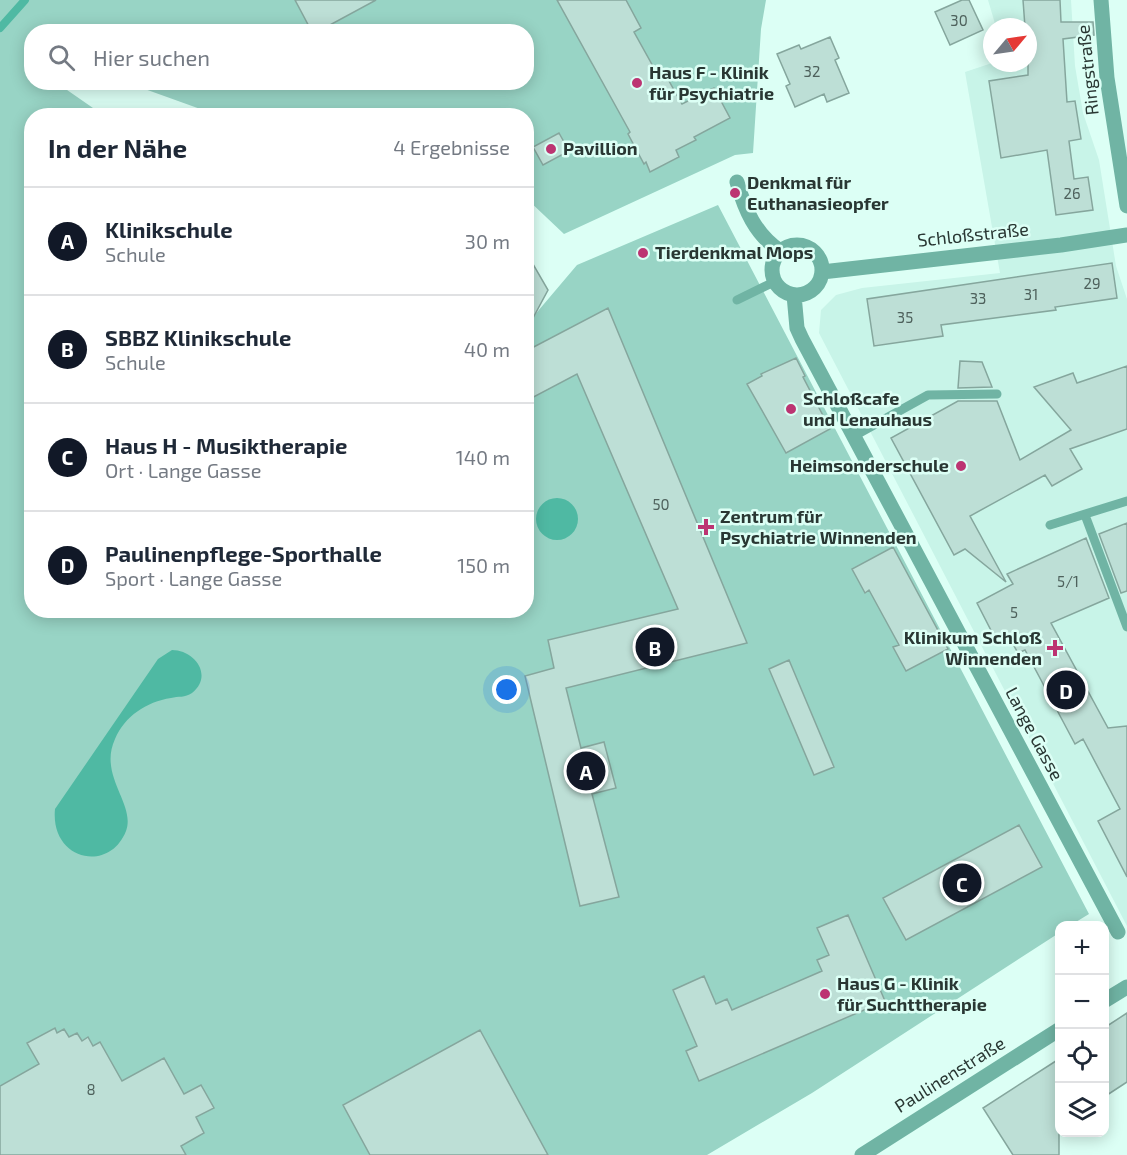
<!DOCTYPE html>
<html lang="de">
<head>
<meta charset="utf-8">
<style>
  body { margin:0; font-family:"Exo 2",sans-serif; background:#f2f2f3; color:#1f2937 }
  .controls { position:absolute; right:18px; bottom:18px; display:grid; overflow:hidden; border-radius:12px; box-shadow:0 3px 15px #0003 }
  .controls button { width:54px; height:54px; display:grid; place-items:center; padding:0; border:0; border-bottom:2px solid #e0e1e3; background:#fff; color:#1f2937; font:30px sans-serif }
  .compass { position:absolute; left:983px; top:18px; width:54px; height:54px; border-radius:50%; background:#fff; box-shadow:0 3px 15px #0003; rotate:61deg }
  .you { position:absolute; left:507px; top:690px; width:21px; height:21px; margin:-15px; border:4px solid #fff; border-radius:50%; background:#1a73e8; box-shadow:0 0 0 9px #1a73e833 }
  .badge { display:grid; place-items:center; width:39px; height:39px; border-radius:50%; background:#111827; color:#fff; font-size:20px; font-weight:700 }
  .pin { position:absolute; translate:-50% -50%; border:3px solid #fff; box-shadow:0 2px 6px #0006 }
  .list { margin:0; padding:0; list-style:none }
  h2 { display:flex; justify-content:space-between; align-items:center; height:78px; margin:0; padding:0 24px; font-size:26px }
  h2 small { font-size:20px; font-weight:400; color:#747a83 }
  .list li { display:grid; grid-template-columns:39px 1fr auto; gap:18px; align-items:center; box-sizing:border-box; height:108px; padding:0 24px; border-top:2px solid #e0e1e3 }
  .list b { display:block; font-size:22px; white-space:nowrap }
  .list p { margin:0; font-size:20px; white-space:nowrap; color:#747a83 }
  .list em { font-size:20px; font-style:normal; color:#747a83 }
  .icon { flex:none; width:33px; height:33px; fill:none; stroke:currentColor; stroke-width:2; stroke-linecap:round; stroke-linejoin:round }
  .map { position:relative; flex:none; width:1127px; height:1155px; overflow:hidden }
  .search { position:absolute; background:#fff; box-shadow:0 3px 15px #0003; left:24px; top:24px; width:510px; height:66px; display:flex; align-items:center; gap:15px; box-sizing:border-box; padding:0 21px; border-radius:24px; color:#747a83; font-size:22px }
  .panel { position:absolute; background:#fff; box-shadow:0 3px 15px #0003; left:24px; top:108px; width:510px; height:510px; border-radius:24px }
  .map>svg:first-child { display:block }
  .built { fill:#c8f4e8 }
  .green { fill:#98d4c5 }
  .water { fill:#4fb9a3 }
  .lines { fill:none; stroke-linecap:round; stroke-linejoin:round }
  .stream { stroke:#4fb9a3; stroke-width:8 }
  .building { fill:#bddfd6; stroke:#85a69d; stroke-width:1.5 }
  .service { stroke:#70b4a4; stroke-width:9 }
  .minor { stroke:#70b4a4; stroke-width:15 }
  .tertiary { stroke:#70b4a4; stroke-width:15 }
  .poi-dot { fill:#bc3472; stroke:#dcfff5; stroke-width:2 }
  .labels { text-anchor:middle; stroke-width:5; stroke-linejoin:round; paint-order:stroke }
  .number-label { font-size:15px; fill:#4e615c }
  .street-label { font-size:18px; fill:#293733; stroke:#dcfff5 }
  .poi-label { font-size:18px; font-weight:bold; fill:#293733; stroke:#dcfff5; text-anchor:start }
</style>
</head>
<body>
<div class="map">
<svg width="1127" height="1155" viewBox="0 0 1127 1155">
  <rect width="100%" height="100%" fill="#dcfff5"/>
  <!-- built -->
  <path class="built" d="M 988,0 L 1071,0 L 1075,66 L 1083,113 L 1099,160 L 1116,266 L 1127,299 L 1127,926 L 819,333 L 821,310 L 836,295 L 862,288 L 1000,273 L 965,72 L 992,63 L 1028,63 L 1028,27 L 996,27 Z"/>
  <!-- green -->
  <path class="green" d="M 0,0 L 766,0 L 761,29 L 753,153 L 735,155 L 564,234 L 527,199 L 526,116 L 217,115 L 128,83 L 526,82 L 526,32 L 32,32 L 32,82 L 57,83 L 93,108 L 123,115 L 32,116 L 32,610 L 526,610 L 527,324 L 577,265 L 718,205 L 1089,914 L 1071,925 L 1060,926 L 1059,933 L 812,1093 L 707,1155 L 0,1155 Z"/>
  <!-- water -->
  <path class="water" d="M536 519a21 21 0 1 1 42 0a21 21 0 1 1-42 0Z
    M 172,650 C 194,650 214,675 192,693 C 185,698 178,696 171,698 C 146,702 125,716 115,739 C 98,776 136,804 126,831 C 109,874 50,860 55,809 L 158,659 Z"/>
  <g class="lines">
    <!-- stream -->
    <path class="stream" d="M 0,28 L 25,0"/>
  </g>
  <!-- building -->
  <path class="building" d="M 295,0 L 376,0 L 317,32 L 312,32 Z
    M 557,0 L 626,0 L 641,28 L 634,32 L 659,77 L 665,74 L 682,104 L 714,88 L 730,118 L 694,137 L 696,140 L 676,150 L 679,157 L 650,172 L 646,162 L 644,164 L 628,134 L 630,132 Z
    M 962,0 L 969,0 L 983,30 L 950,45 L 935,12 Z
    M 1023,0 L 1060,0 L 1061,22 L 1093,22 L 1094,35 L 1063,39 L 1067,102 L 1075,101 L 1081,139 L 1069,141 L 1074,179 L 1088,177 L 1093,210 L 1056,215 L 1047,150 L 1001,158 L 989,81 L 1028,75 L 1028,27 L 1025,27 Z
    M 830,37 L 839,58 L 835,60 L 849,93 L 827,102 L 824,94 L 795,107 L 786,86 L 790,84 L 777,54 L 799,45 L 801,49 Z
    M 559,133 L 569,151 L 543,165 L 533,147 Z
    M 526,252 L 548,290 L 526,331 Z
    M 1112,263 L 1117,298 L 1055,307 L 1056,310 L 941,325 L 943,336 L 874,346 L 867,299 Z
    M 608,308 L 747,643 L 566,688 L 581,748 L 604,742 L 616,788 L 592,794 L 619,897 L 580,906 L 525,676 L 554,668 L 548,640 L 678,609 L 577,374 L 526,401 L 526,351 Z
    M 796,358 L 805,376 L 803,377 L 830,429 L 786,453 L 747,384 L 762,376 L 761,374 Z
    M 960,361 L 982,362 L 992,387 L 958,388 Z
    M 1127,366 L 1127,429 L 1070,449 L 1082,469 L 1052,486 L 1045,475 L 970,516 L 1006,582 L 965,549 L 954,555 L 891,438 L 958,401 L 997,401 L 1020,460 L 1071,430 L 1034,387 L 1073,373 L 1077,383 Z
    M 1127,523 L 1127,591 L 1121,593 L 1099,534 Z
    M 1086,538 L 1109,598 L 1051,623 L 1108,728 L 1127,726 L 1127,877 L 1098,821 L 1120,809 L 1083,739 L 1075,744 L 1025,650 L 1018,653 L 1009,637 L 997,642 L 977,603 L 1013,584 L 1007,574 Z
    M 893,547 L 948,649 L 906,671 L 893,647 L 899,645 L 869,590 L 865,593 L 852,569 Z
    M 789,660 L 834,767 L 814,775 L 769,669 Z
    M 1019,825 L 1042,867 L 906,940 L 883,898 Z
    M 848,915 L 885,1001 L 699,1081 L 686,1051 L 697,1046 L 673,990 L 704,976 L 716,1004 L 727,999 L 732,1010 L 822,971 L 817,960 L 829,955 L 817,928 Z
    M 1127,1013 L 1127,1082 L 1104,1097 L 1104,1028 Z
    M 55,1028 L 57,1033 L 64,1029 L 69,1037 L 77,1033 L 82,1041 L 88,1037 L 93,1046 L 100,1042 L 122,1081 L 164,1058 L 184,1094 L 201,1085 L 214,1108 L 196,1117 L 204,1133 L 181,1146 L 186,1155 L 0,1155 L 0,1086 L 39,1064 L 27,1043 Z
    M 480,1030 L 548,1155 L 370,1155 L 343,1105 Z
    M 1059,1059 L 1059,1155 L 1013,1155 L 983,1108 Z"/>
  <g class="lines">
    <!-- service -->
    <path class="service" d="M 737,300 L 774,282
      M 854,436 L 928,395 L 997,394
      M 1085,515 L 1127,627
      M 1050,525 L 1127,501"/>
    <!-- minor -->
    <path class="minor" d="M 737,182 C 745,210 755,234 780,251
      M772 270a25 25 0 1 1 50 0a25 25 0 1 1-50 0Z
      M 822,272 L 1061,245 L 1127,235
      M 794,295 L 797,328 L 802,339 L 1118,932"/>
    <!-- tertiary -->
    <path class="tertiary" d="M 1101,0 L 1107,78 L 1127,206
      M 1104,1001 L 1127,987
      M 862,1155 L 1060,1029"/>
  </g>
  <!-- markers -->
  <g class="poi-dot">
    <circle cx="637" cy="83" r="6"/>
    <circle cx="551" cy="149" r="6"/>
    <circle cx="735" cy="193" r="6"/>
    <circle cx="643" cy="253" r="6"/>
    <circle cx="791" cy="409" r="6"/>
    <circle cx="961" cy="466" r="6"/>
    <path d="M703 518h6v6h6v6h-6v6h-6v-6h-6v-6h6z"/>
    <path d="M1052 639h6v6h6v6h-6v6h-6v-6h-6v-6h6z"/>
    <circle cx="825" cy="994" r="6"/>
  </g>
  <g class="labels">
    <!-- number labels -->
    <g class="number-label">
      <text x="959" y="26">30</text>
      <text x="812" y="77">32</text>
      <text x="1072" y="199">26</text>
      <text x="1092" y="289">29</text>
      <text x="1031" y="300">31</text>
      <text x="978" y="304">33</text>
      <text x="905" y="323">35</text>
      <text x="661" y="510">50</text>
      <text x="1068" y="587">5/1</text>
      <text x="1014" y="618">5</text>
      <text x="91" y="1095">8</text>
    </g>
    <!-- street labels -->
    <g class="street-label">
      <text transform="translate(1088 70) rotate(-96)" y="6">Ringstraße</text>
      <text transform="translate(973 235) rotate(-6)" y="6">Schloßstraße</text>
      <text transform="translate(1034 734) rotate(62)" y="6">Lange Gasse</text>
      <text transform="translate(950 1075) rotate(-32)" y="6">Paulinenstraße</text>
    </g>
    <!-- poi labels -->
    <g class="poi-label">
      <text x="649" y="79">Haus F - Klinik<tspan x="649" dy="21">für Psychiatrie</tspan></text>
      <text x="563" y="155">Pavillion</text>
      <text x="747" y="189">Denkmal für<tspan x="747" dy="21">Euthanasieopfer</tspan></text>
      <text x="655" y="259">Tierdenkmal Mops</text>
      <text x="803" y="405">Schloßcafe<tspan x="803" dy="21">und Lenauhaus</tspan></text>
      <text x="949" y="472" text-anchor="end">Heimsonderschule</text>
      <text x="720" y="523">Zentrum für<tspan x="720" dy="21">Psychiatrie Winnenden</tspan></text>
      <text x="1042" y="644" text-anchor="end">Klinikum Schloß<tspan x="1042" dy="21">Winnenden</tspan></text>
      <text x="837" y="990">Haus G - Klinik<tspan x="837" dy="21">für Suchttherapie</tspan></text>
    </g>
  </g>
</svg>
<div class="controls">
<button>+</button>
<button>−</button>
<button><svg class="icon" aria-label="locate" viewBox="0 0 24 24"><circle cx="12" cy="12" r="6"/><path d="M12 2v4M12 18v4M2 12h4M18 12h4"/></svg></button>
<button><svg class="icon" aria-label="layers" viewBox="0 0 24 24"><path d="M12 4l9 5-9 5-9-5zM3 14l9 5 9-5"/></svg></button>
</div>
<svg class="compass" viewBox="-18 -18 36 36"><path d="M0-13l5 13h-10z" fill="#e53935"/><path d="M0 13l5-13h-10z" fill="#747a83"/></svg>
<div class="you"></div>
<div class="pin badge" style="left:586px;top:771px">A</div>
<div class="pin badge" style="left:655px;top:647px">B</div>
<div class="pin badge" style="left:962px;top:883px">C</div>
<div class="pin badge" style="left:1066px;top:690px">D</div>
<div class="search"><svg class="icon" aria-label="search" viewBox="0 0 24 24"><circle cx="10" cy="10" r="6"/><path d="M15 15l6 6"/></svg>Hier suchen</div>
<section class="panel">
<h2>In der Nähe<small>4 Ergebnisse</small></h2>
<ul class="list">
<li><span class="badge">A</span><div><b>Klinikschule</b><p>Schule</p></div><em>30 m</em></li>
<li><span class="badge">B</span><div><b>SBBZ Klinikschule</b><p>Schule</p></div><em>40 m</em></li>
<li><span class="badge">C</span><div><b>Haus H - Musiktherapie</b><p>Ort · Lange Gasse</p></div><em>140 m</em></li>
<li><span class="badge">D</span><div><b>Paulinenpflege-Sporthalle</b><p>Sport · Lange Gasse</p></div><em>150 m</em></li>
</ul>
</section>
</div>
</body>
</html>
